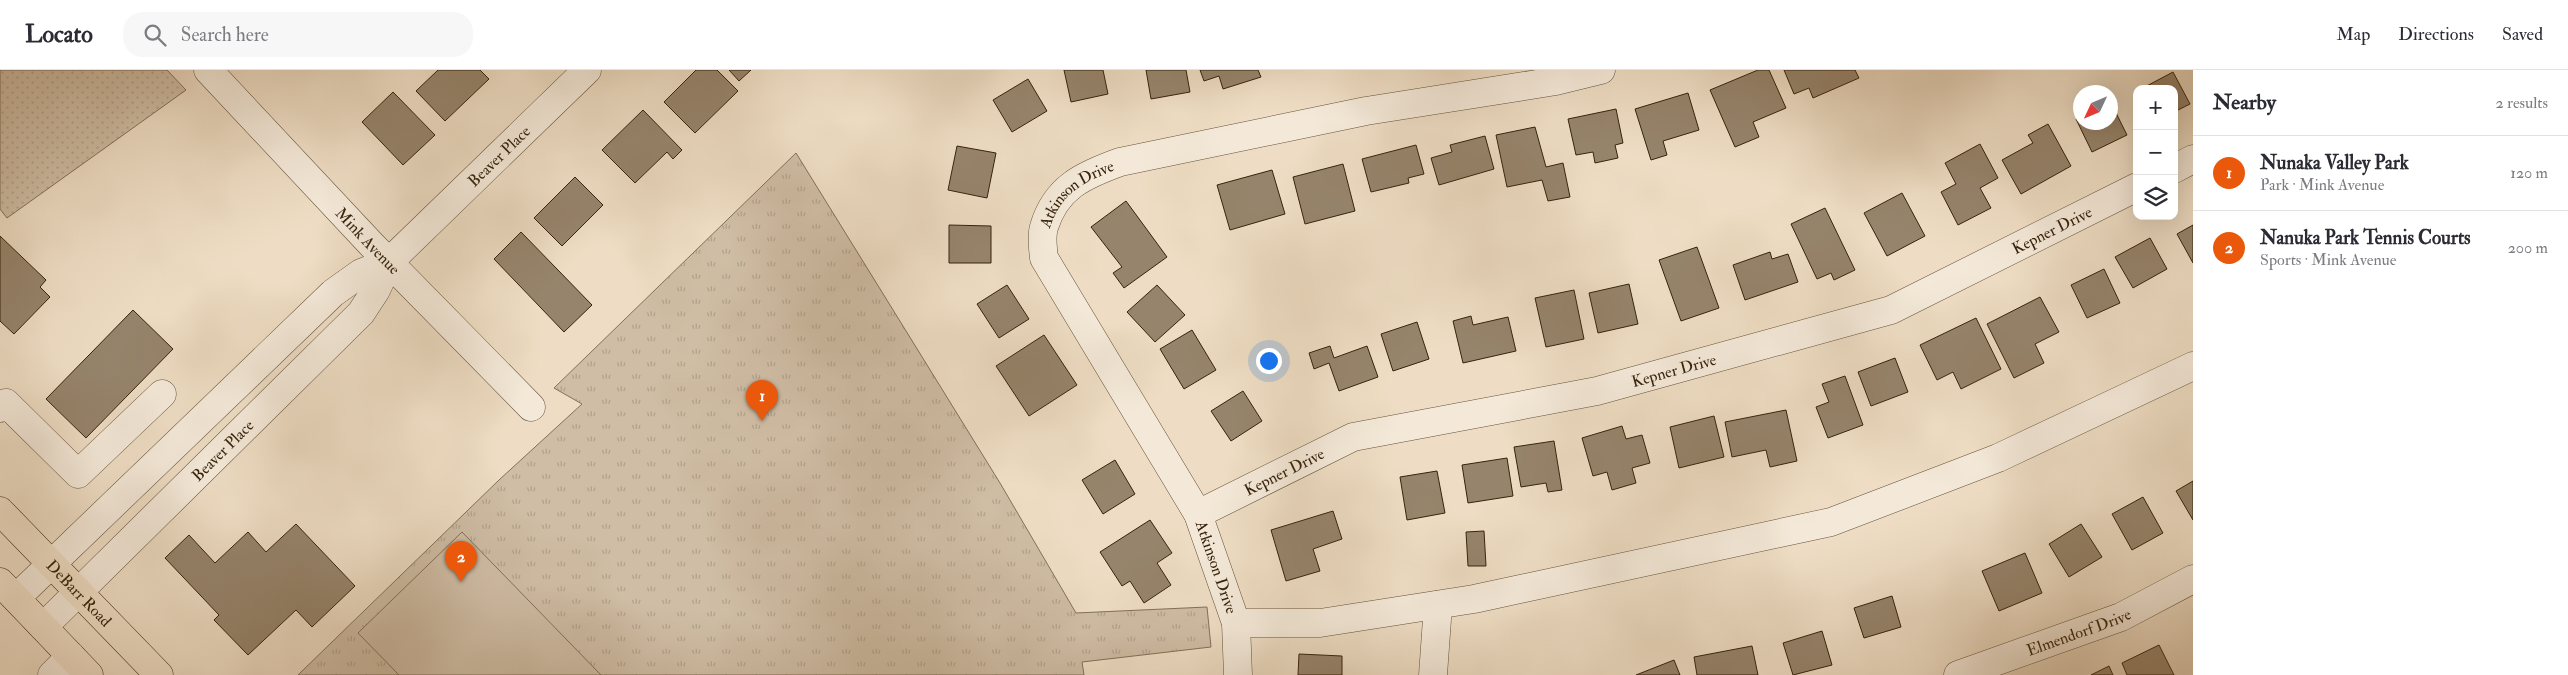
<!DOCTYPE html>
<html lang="en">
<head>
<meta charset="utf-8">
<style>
  body { margin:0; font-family:"IM FELL Double Pica",serif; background:#f7f7f7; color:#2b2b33 }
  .controls { position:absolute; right:15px; top:15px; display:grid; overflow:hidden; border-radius:10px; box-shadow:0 5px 20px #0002 }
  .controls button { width:45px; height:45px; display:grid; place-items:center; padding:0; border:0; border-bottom:1px solid #e1e1e2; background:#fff; color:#2b2b33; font:25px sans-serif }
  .compass { position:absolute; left:2073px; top:15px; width:45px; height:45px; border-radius:50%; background:#fff; box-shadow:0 5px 20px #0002; rotate:226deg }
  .you { position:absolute; left:1268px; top:290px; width:18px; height:18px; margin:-12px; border:4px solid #fff; border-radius:50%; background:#1a73e8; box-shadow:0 0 0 8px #1a73e833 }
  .badge { display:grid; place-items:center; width:32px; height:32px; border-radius:50%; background:#ea580c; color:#fff; font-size:16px; font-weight:700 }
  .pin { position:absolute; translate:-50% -41px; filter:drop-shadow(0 1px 2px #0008) }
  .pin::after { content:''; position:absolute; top:26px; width:18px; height:15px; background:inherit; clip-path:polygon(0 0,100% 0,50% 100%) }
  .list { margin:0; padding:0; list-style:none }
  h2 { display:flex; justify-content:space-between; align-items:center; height:65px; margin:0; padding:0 20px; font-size:21px }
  h2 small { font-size:16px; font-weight:400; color:#7c7c81 }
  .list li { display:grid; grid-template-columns:32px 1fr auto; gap:15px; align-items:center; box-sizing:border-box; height:75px; padding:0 20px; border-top:1px solid #e1e1e2 }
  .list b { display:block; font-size:19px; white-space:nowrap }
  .list p { margin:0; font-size:16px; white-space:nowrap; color:#7c7c81 }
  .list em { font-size:16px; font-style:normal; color:#7c7c81 }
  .icon { flex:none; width:28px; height:28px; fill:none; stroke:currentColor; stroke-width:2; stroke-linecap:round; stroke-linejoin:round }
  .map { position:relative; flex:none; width:2193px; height:605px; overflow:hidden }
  header { display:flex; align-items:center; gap:30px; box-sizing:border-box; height:70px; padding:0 25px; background:#fff; border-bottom:1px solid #e1e1e2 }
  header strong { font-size:24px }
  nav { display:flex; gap:28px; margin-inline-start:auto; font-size:18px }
  .search { width:350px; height:45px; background:#f7f7f7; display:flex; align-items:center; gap:12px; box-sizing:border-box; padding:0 18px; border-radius:20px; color:#7c7c81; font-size:19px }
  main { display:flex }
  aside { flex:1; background:#fff }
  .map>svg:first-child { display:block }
  .grass { fill:url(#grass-dots); stroke:#827058 }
  .park { fill:url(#park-tufts); stroke:#827058 }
  .garden { fill:#cfbda5; stroke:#827058 }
  .building { fill:#96846c; stroke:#36230c }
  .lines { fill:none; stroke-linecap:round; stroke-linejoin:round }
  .minor-casing { stroke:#64523a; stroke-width:29 }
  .major-casing { stroke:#36230c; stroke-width:29 }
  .minor { stroke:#f4e9d9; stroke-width:28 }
  .major { stroke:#eeddc4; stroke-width:28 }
  .labels { text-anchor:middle; stroke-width:4.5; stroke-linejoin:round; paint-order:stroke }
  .street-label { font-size:16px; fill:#36230c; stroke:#f4e9d9 }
</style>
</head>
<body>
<header>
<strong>Locato</strong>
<div class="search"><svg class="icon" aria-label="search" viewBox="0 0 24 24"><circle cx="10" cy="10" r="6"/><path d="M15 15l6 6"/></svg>Search here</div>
<nav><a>Map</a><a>Directions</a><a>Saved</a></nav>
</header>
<main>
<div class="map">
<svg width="2193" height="605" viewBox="0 0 2193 605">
  <defs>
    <pattern id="grass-dots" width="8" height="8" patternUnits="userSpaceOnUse" patternTransform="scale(1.25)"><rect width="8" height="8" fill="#cfbda5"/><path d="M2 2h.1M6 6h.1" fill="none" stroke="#b2a28d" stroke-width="1.8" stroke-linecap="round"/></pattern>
    <pattern id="park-tufts" width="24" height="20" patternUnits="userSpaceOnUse" patternTransform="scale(1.25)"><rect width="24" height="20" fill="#cfbda5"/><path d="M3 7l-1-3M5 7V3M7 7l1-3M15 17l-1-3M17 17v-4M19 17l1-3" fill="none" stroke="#b2a28d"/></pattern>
  </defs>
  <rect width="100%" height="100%" fill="#eeddc4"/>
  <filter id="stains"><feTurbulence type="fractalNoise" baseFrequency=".004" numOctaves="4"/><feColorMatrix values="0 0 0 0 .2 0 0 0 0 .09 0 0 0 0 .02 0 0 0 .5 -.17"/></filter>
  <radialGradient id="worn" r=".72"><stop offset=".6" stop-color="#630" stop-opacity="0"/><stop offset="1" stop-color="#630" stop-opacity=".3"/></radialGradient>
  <!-- grass -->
  <path class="grass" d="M 0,0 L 167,0 L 186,20 L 7,148 L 0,139 Z"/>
  <!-- park -->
  <path class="park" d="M 796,83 L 1000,413 L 1076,543 L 1207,537 L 1211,577 L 1082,592 L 1084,605 L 298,605 L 499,410 L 582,334 L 554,318 Z"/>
  <!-- garden -->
  <path class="garden" d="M 462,462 L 601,605 L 399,605 L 358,563 Z"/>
  <!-- building -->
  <path class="building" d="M 438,0 L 480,0 L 489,9 L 445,51 L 416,21 Z
    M 696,0 L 717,0 L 738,21 L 695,63 L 664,32 Z
    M 729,0 L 751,0 L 739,11 Z
    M 1064,0 L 1103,0 L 1108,24 L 1071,32 Z
    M 1146,0 L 1186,0 L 1190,22 L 1151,29 Z
    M 1200,0 L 1258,0 L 1261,7 L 1223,19 L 1219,6 L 1204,11 Z
    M 1758,0 L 1769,0 L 1786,38 L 1753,52 L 1759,67 L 1735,77 L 1710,20 Z
    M 1784,0 L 1855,0 L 1859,8 L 1813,28 L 1809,18 L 1794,24 Z
    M 2173,2 L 2190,34 L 2174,42 L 2174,19 L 2141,19 Z
    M 1028,9 L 1047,41 L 1012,62 L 993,30 Z
    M 393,22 L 435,65 L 403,95 L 362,52 Z
    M 1688,23 L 1699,60 L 1663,71 L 1667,85 L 1651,90 L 1635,39 Z
    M 2111,33 L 2127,65 L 2092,82 L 2076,49 L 2080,47 L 2080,52 L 2110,52 Z
    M 1616,39 L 1623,73 L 1615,75 L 1618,88 L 1595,93 L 1593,82 L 1576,85 L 1568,49 Z
    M 643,40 L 682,80 L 673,89 L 667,82 L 635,113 L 602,80 Z
    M 2048,54 L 2071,96 L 2021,124 L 2002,90 L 2033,73 L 2028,65 Z
    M 1535,57 L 1546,97 L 1563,93 L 1570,127 L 1548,131 L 1542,110 L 1507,117 L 1496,65 Z
    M 1485,66 L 1494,99 L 1439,115 L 1431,88 L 1452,82 L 1450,75 Z
    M 1980,74 L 1998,108 L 1980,118 L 1991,138 L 1958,155 L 1941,122 L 1956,114 L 1945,93 Z
    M 1416,75 L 1424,104 L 1408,108 L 1409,113 L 1371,122 L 1362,89 Z
    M 957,76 L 996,83 L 987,128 L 948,120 Z
    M 1343,94 L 1355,141 L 1305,154 L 1293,107 Z
    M 1272,100 L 1285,144 L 1230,160 L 1217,115 Z
    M 575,107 L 603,135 L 562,176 L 534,148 Z
    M 1902,123 L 1925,166 L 1887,186 L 1864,143 Z
    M 1126,131 L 1167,187 L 1124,218 L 1113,203 L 1122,197 L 1091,157 Z
    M 1825,138 L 1855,200 L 1834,210 L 1831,203 L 1817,209 L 1791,154 Z
    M 949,155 L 991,156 L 991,193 L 949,193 Z
    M 2193,155 L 2193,193 L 2177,164 Z
    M 521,162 L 592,235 L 564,262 L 494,189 Z
    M 0,166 L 46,210 L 40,217 L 50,227 L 14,264 L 0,251 Z
    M 2150,168 L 2167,199 L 2133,218 L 2115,187 Z
    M 1697,177 L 1719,238 L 1681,251 L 1659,190 Z
    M 1770,182 L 1772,189 L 1788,184 L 1798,212 L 1745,230 L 1733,195 Z
    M 2104,199 L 2120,233 L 2087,248 L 2071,215 Z
    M 1629,214 L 1638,254 L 1598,263 L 1589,223 Z
    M 1007,215 L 1029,249 L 999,268 L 977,234 Z
    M 1157,215 L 1185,245 L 1155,272 L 1127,242 Z
    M 1574,220 L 1584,269 L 1546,277 L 1535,228 Z
    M 2040,227 L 2059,262 L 2035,274 L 2044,293 L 2014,308 L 1987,254 Z
    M 133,240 L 173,279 L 86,368 L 46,329 Z
    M 1471,246 L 1473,255 L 1508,247 L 1516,281 L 1463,293 L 1453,251 Z
    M 1976,248 L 2001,299 L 1961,319 L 1953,302 L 1937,310 L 1920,275 Z
    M 1417,252 L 1429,289 L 1393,301 L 1381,264 Z
    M 1192,260 L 1216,300 L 1184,319 L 1160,279 Z
    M 1044,265 L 1077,315 L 1029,346 L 996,296 Z
    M 1330,276 L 1334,288 L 1367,276 L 1378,307 L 1339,321 L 1329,293 L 1314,299 L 1309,283 Z
    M 1895,288 L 1908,322 L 1871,336 L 1858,302 Z
    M 1845,306 L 1863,355 L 1828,368 L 1816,337 L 1829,332 L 1822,314 Z
    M 1243,321 L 1262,351 L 1231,371 L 1211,341 Z
    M 1786,340 L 1797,391 L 1770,397 L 1766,380 L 1732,387 L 1725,352 Z
    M 1714,346 L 1724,387 L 1679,398 L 1670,357 Z
    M 1622,356 L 1626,369 L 1642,365 L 1650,393 L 1632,398 L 1636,413 L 1612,420 L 1607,402 L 1593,406 L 1582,368 Z
    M 1554,371 L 1562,420 L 1548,422 L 1546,413 L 1521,417 L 1514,377 Z
    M 1507,388 L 1513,426 L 1468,433 L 1462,395 Z
    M 1115,390 L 1135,424 L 1103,444 L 1082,410 Z
    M 1437,401 L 1445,443 L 1407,450 L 1400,407 Z
    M 2193,411 L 2193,450 L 2176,421 Z
    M 2143,427 L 2163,463 L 2132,480 L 2112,444 Z
    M 1333,441 L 1342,469 L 1313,479 L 1320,501 L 1286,511 L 1271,460 Z
    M 1150,450 L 1172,483 L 1157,493 L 1171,515 L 1144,533 L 1130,511 L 1122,516 L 1100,482 Z
    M 296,454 L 355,516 L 312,557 L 296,540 L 248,585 L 214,550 L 219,545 L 165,488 L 189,465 L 215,493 L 248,462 L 266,482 Z
    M 2081,454 L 2102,487 L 2069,507 L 2049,474 Z
    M 1484,461 L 1486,496 L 1468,496 L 1466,462 Z
    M 2025,483 L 2042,523 L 1999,541 L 1982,501 Z
    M 1892,526 L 1901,557 L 1864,568 L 1854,538 Z
    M 1822,561 L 1832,595 L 1793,605 L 1783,573 Z
    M 2159,575 L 2174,605 L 2127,605 L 2122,593 Z
    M 1752,576 L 1758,605 L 1697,605 L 1694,587 Z
    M 1299,584 L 1342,586 L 1342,605 L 1298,605 Z
    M 1674,590 L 1680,605 L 1636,605 Z
    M 2109,596 L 2113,605 L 2091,605 Z"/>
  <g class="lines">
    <!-- minor casing -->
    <g class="minor-casing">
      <g id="minor">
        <path id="s1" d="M 208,0 L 371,174 L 531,337"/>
        <path d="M 2174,99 L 2193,89"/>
        <path d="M 0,338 L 6,333 L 78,404 L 162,324"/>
        <path id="s2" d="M 1198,444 L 1353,367 L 1597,321 L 1891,240 L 2137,117"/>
        <path d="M 16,528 L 333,223 L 361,203 L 389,192"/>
        <path d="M 1236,553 L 1320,553 L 1474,529 L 1831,452 L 1998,388 L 2193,296"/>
        <path id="s3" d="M 43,557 L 361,243 L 376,220 L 389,192 L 587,0"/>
        <path d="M 52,605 L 71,586"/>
        <path id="s4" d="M 1238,605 L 1236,553 L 1198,444 L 1044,188 C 1043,179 1041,166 1044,157 C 1056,117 1084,105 1120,92 L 1366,41 L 1556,11 L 1601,0"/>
        <path d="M 1433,605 L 1438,535"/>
        <path id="s5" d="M 1958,605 L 2121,547 L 2193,509"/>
      </g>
    </g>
    <!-- major casing -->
    <g class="major-casing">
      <g id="major">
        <path id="s6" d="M 0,441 L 159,605"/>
        <path d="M 0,512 L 89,605"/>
      </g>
    </g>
    <!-- minor -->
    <use href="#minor" class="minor"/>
    <!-- major -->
    <use href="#major" class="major"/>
  </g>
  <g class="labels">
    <!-- street labels -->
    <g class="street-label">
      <text dy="6" stroke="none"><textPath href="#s3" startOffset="658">Beaver Place</textPath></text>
      <text dy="6" stroke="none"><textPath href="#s4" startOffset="546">Atkinson Drive</textPath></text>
      <text dy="6" stroke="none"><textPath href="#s2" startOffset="906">Kepner Drive</textPath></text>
      <text dy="6" stroke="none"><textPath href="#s1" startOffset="234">Mink Avenue</textPath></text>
      <text dy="6" stroke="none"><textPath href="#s2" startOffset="501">Kepner Drive</textPath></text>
      <text dy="6" stroke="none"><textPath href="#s3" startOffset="252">Beaver Place</textPath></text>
      <text dy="6" stroke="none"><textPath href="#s2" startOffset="96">Kepner Drive</textPath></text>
      <text transform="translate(1217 497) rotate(71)" y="6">Atkinson Drive</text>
      <text dy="6" stroke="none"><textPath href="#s6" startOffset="114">DeBarr Road</textPath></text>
      <text dy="6" stroke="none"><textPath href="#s5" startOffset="128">Elmendorf Drive</textPath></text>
    </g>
  </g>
  <rect width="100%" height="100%" filter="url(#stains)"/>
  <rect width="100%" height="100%" fill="url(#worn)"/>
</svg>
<div class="controls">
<button>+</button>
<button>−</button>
<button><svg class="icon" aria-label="layers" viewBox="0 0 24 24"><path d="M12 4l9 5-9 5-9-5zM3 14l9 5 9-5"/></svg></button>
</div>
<svg class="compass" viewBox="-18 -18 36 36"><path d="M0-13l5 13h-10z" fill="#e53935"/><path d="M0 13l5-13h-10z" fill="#7c7c81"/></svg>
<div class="you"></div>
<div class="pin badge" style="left:762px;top:351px">1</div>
<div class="pin badge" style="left:461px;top:512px">2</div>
</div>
<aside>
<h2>Nearby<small>2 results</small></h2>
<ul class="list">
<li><span class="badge">1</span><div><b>Nunaka Valley Park</b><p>Park · Mink Avenue</p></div><em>120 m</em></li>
<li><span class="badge">2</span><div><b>Nanuka Park Tennis Courts</b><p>Sports · Mink Avenue</p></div><em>200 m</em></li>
</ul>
</aside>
</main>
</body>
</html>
